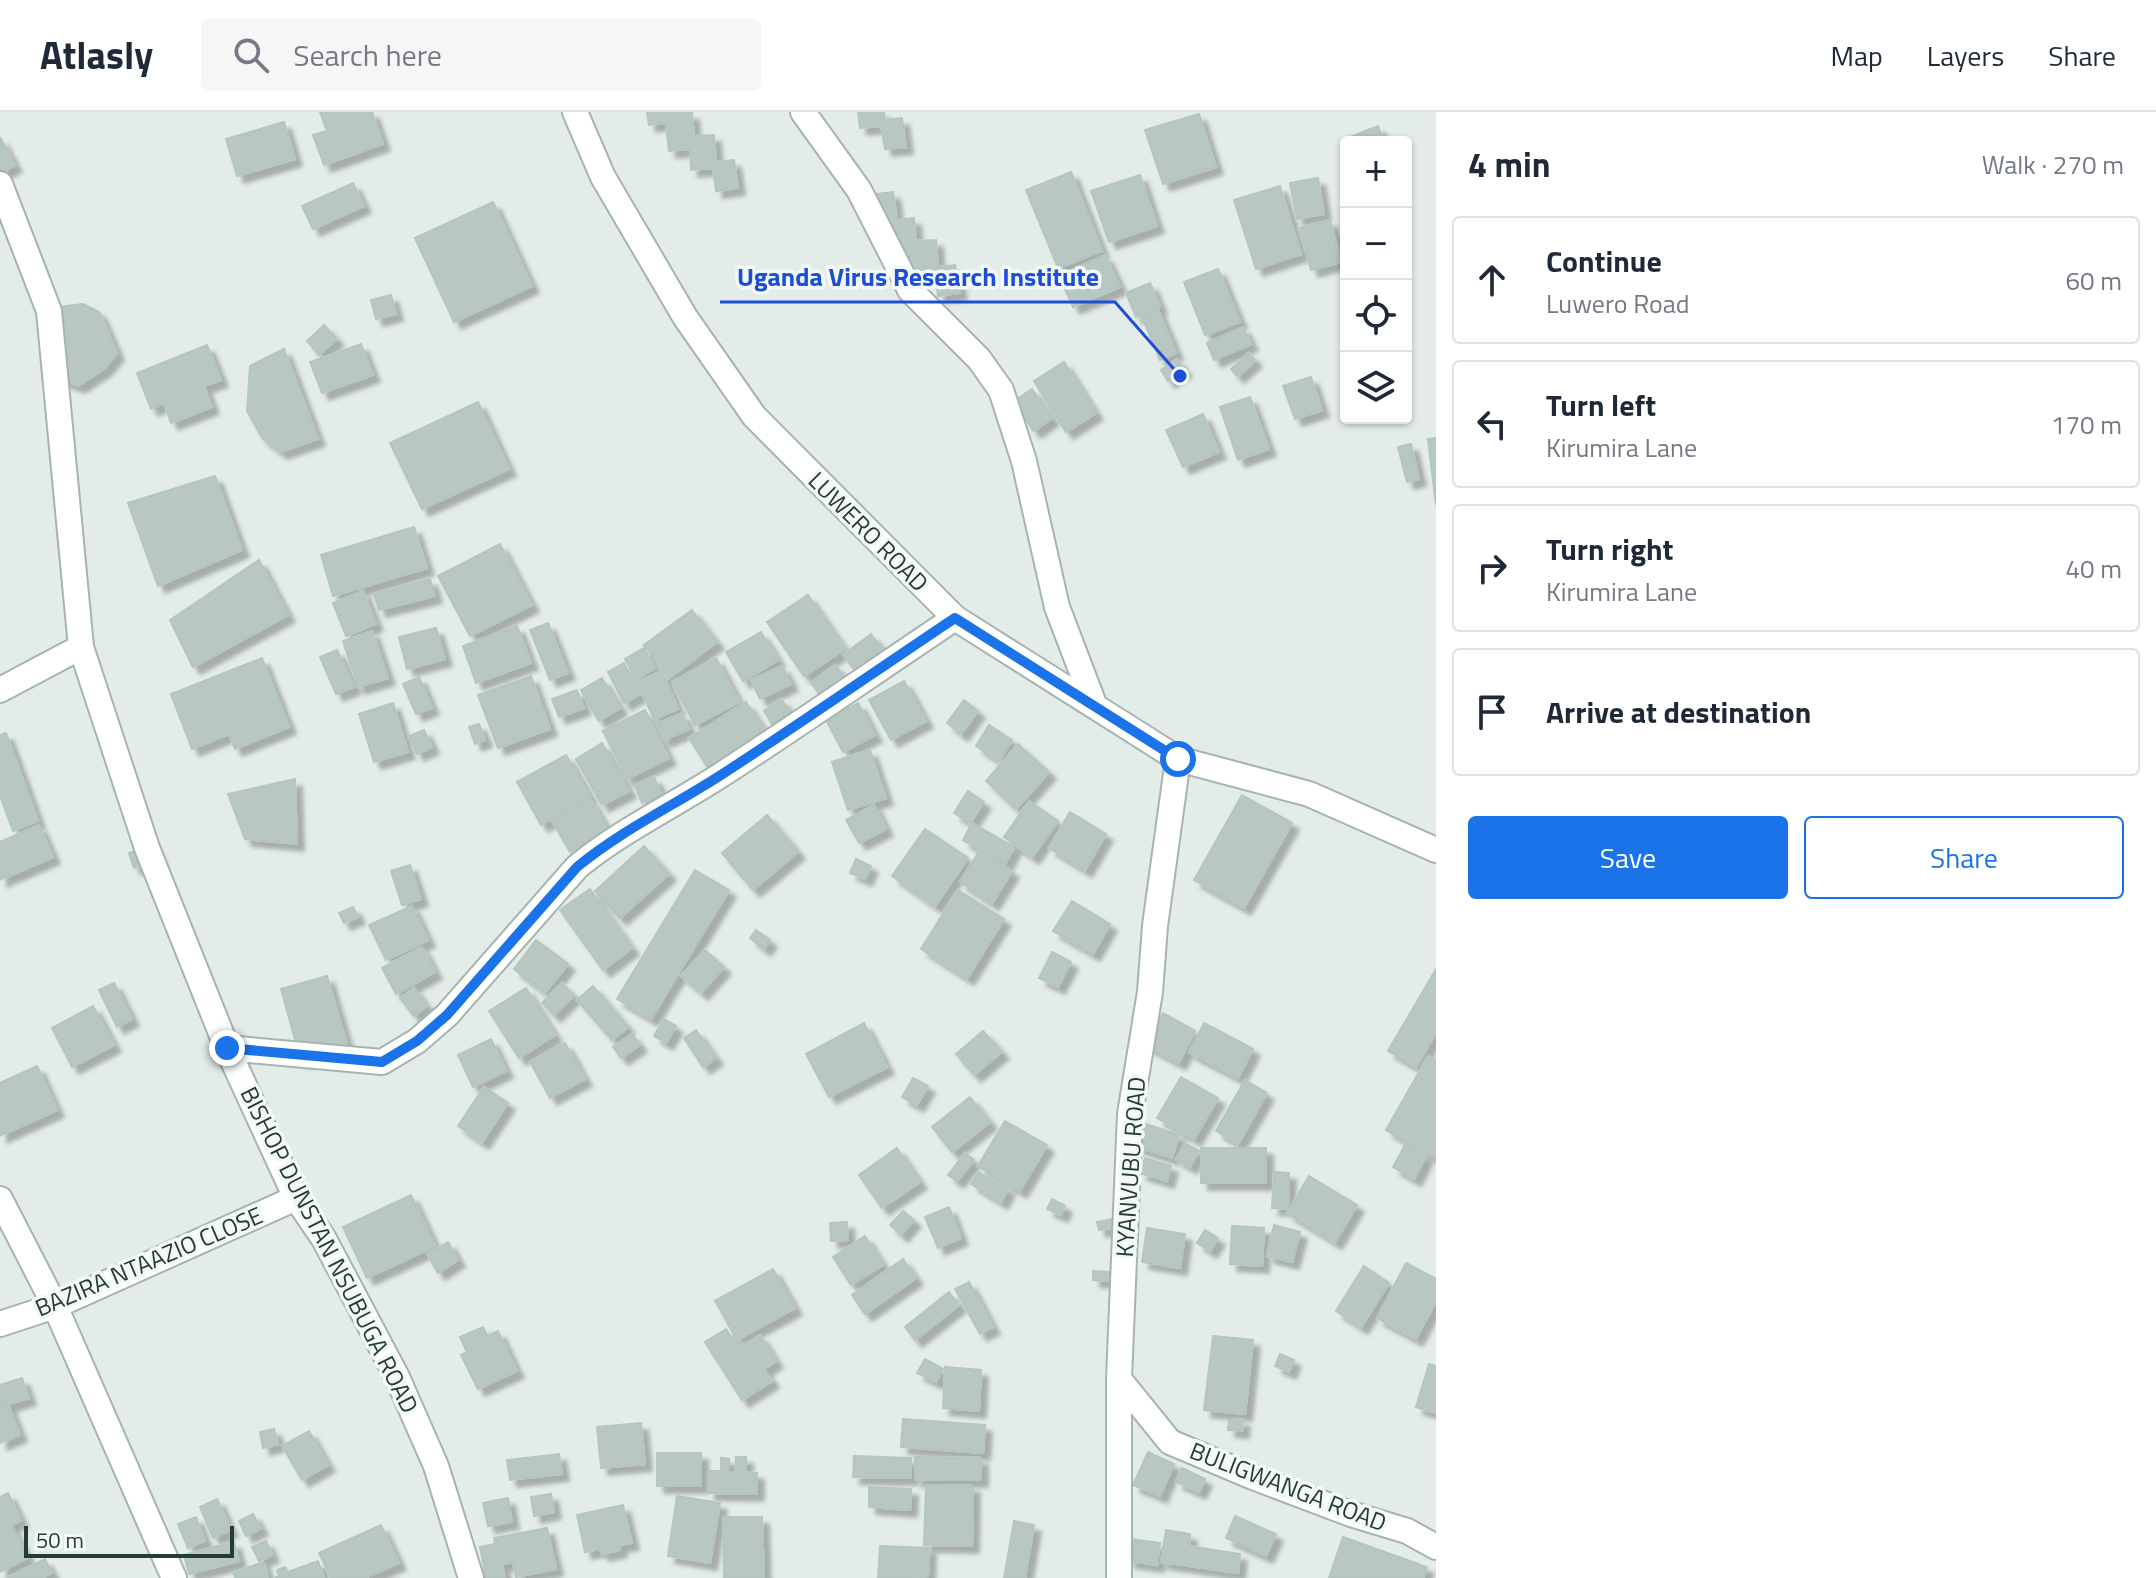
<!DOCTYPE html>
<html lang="en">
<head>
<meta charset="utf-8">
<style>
  body { margin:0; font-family:"Titillium Web",sans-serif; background:#f6f6f7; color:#1f2937 }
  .controls { position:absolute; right:24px; top:24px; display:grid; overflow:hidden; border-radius:8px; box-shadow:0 2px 6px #0004 }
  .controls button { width:72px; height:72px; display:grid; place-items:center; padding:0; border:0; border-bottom:2px solid #e0e1e3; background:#fff; color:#1f2937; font:40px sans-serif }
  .scale { position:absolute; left:24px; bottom:20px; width:210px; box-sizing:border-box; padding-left:8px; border:4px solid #233c37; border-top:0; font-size:22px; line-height:28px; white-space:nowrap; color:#233c37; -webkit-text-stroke:6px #f3f9f6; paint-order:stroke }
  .stop { position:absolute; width:24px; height:24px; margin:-18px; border:6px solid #1a73e8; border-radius:50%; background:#fff }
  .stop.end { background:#1a73e8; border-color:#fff; box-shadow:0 2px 8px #0008 }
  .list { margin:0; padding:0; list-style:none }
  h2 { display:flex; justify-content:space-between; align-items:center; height:104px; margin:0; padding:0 32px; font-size:34px }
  h2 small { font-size:26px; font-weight:400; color:#747a83 }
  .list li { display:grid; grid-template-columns:52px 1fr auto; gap:24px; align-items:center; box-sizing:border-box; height:128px; margin:0 16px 16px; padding:0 16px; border:2px solid #e0e1e3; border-radius:8px }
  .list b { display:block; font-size:30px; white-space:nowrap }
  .list p { margin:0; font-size:26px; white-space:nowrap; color:#747a83 }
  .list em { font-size:26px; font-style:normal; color:#747a83 }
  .actions { display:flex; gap:16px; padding:24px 32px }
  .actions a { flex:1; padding:18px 0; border:2px solid #1a73e8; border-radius:8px; text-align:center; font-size:28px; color:#1a73e8 }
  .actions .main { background:#1a73e8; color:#fff }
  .icon { flex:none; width:44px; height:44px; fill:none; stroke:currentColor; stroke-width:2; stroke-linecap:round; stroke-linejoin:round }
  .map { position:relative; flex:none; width:1436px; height:1466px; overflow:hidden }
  header { display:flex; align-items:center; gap:48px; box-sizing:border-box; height:112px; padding:0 40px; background:#fff; border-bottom:2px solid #e0e1e3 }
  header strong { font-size:38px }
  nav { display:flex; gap:44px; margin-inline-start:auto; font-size:28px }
  .search { width:560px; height:72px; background:#f6f6f7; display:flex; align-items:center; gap:20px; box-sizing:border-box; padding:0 28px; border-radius:8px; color:#747a83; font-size:30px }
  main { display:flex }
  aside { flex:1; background:#fff }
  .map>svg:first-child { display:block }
  .building { fill:#b8c7c1; stroke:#b5c5bf; stroke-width:2; filter:url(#shadow) }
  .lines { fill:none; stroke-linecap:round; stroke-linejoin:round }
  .street-casing { stroke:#a6b4af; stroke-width:28 }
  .street { stroke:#fff; stroke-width:24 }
  .route { stroke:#1a73e8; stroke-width:10 }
  .labels { text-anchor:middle; stroke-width:7; stroke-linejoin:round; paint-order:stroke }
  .street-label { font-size:24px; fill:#233c37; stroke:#f3f9f6 }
  .leader { fill:none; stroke:#1d4ed8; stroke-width:3 }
  .callout-dot { fill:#1d4ed8; stroke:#f3f9f6; stroke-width:3 }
  .callout-label { font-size:26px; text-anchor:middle; font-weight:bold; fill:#1d4ed8; stroke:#f3f9f6; stroke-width:7; stroke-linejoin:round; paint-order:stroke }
</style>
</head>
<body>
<header>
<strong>Atlasly</strong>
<div class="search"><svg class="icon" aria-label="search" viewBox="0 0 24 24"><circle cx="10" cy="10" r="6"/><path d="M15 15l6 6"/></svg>Search here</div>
<nav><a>Map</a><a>Layers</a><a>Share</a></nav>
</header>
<main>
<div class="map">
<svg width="1436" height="1466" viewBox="0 0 1436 1466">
  <defs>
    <filter id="shadow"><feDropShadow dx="7" dy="7" stdDeviation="2" flood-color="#0004"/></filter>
  </defs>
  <rect width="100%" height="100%" fill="#e3ece8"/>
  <!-- building -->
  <path class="building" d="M 320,0 L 372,0 L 383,32 L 324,53 L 313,23 L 327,19 Z
    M 647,0 L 692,1 L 694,24 L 714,23 L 716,50 L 734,48 L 738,76 L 716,79 L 713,56 L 691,58 L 690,37 L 669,39 L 666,11 L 649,13 Z
    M 858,0 L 884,0 L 885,8 L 902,6 L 906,35 L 885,37 L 881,14 L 860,16 Z
    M 1199,2 L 1216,55 L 1163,72 L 1145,18 Z
    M 284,10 L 295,47 L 237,64 L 226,27 Z
    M 1378,14 L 1382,25 L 1368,30 L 1346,30 L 1346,38 L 1342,28 Z
    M 0,25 L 15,53 L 0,61 Z
    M 1071,60 L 1102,139 L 1058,156 L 1026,78 Z
    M 1140,63 L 1157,114 L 1109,130 L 1091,79 Z
    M 1318,66 L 1324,102 L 1297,107 L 1290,71 Z
    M 353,71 L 364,94 L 313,117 L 302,94 Z
    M 1280,74 L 1301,142 L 1256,157 L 1234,88 Z
    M 893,80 L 897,108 L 914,106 L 916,129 L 936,128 L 938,155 L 955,153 L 960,181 L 938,184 L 935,161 L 913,162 L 911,142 L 891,144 L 866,83 Z
    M 493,90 L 532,174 L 454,210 L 415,126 Z
    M 1330,108 L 1341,150 L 1311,158 L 1300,116 Z
    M 1105,143 L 1120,175 L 1073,195 L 1059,164 Z
    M 1218,157 L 1240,210 L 1205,223 L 1184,170 Z
    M 1150,171 L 1160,195 L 1136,205 L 1126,181 Z
    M 391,183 L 396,202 L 376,207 L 371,188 Z
    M 83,192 L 99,200 L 117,241 L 105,256 L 78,274 L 49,263 L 41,197 Z
    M 1158,198 L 1176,241 L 1160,248 L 1142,205 Z
    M 324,213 L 337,227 L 319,243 L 307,229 Z
    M 1243,215 L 1251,232 L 1214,248 L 1207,231 Z
    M 361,232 L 373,263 L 322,281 L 310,250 Z
    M 207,233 L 221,268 L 204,274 L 212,295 L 171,311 L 164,291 L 151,297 L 137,261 Z
    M 284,237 L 318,327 L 281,340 L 262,326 L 247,299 L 250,254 Z
    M 1249,241 L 1255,248 L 1237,264 L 1231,257 Z
    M 1177,247 L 1185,258 L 1168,269 L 1161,258 Z
    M 1064,250 L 1096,301 L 1066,320 L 1034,269 Z
    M 1311,265 L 1322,298 L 1295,307 L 1283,274 Z
    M 1032,277 L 1052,306 L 1034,319 L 1013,290 Z
    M 1250,285 L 1269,337 L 1238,348 L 1220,295 Z
    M 478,290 L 509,357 L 422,397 L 390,331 Z
    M 1203,302 L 1219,340 L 1183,355 L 1166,318 Z
    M 1436,326 L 1436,393 L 1428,327 Z
    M 1411,332 L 1419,367 L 1407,370 L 1398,335 Z
    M 215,364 L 242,438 L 158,474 L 128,391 Z
    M 414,415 L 427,456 L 333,484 L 321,443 Z
    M 500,432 L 532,493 L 470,524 L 438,464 Z
    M 259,448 L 288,503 L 193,555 L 170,508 Z
    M 430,467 L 435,484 L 379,498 L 374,482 Z
    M 363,479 L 376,512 L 346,524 L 333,491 Z
    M 808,483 L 845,537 L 804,564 L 767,510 Z
    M 692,498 L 717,530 L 669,566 L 644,533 Z
    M 548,511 L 568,561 L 550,568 L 530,518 Z
    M 517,514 L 531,551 L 476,571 L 463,534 Z
    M 436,516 L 445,547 L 407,557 L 399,525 Z
    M 372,519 L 388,566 L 358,575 L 343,529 Z
    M 761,520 L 778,548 L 743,569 L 726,540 Z
    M 871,522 L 886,543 L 859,563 L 843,543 Z
    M 644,536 L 655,556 L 636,567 L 625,547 Z
    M 337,538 L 354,575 L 336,582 L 320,545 Z
    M 262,546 L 289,615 L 235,637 L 229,622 L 192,637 L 171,582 Z
    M 716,546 L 739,590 L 695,613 L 672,570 Z
    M 624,551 L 640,582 L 624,591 L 608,560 Z
    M 835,553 L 848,569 L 824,588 L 811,571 Z
    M 782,554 L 791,572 L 760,587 L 751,568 Z
    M 662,559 L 678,597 L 654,607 L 637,570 Z
    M 531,564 L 550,617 L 498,636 L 478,583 Z
    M 419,565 L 432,596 L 416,602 L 403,572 Z
    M 602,566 L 620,596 L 599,609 L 581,578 Z
    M 904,569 L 926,609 L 891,628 L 869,588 Z
    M 577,578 L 584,596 L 559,605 L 552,587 Z
    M 781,587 L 790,599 L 772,612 L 764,599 Z
    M 964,588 L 978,599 L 961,622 L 947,611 Z
    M 746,590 L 767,623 L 710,659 L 689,626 Z
    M 393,591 L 408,640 L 374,650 L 359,602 Z
    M 858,591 L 875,623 L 843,640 L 826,608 Z
    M 645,598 L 669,646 L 627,667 L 603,619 Z
    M 682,601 L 689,617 L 664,628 L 657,612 Z
    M 479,612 L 485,628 L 475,632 L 469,615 Z
    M 989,613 L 1012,628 L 999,649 L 976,634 Z
    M 424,618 L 432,635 L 417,642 L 409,624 Z
    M 6,621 L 38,709 L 13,719 L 0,683 L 0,623 Z
    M 602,631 L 629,679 L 602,693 L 576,647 Z
    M 1018,632 L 1049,660 L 1016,697 L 986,669 Z
    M 870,638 L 886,686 L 848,698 L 832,650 Z
    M 566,643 L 590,685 L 541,713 L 517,670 Z
    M 654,665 L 662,683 L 642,691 L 635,673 Z
    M 295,667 L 297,732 L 245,727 L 228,682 Z
    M 968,679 L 984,690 L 970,711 L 954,701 Z
    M 1242,683 L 1292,711 L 1244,796 L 1194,768 Z
    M 591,688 L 608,719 L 570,740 L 552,709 Z
    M 1029,689 L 1058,709 L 1032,745 L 1004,725 Z
    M 874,693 L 886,717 L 859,731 L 846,708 Z
    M 1070,700 L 1106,722 L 1085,758 L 1049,736 Z
    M 767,703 L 798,740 L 753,778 L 722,741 Z
    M 972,711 L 1014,735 L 1005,752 L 963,728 Z
    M 39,713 L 53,745 L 0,768 L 0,730 Z
    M 925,717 L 968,746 L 935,794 L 892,764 Z
    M 153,732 L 159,747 L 134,756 L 129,741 Z
    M 644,734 L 669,762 L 620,806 L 595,779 Z
    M 980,738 L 1012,759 L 992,791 L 960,770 Z
    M 856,747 L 871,754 L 865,767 L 850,761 Z
    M 410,753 L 421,787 L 402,793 L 391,759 Z
    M 695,758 L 729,778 L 651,907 L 617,887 Z
    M 590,777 L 632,836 L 603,858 L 560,798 Z
    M 958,778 L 1004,807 L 967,866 L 921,837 Z
    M 1072,789 L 1110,812 L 1093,842 L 1053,819 Z
    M 412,794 L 428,828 L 386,848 L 369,813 Z
    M 353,795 L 358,805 L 344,811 L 339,801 Z
    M 756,818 L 770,828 L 764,837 L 750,826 Z
    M 536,828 L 568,852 L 545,881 L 514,857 Z
    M 422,835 L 435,860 L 396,882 L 382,856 Z
    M 705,838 L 724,855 L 701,881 L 681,864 Z
    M 1052,840 L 1071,850 L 1058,875 L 1039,866 Z
    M 1436,857 L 1436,921 L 1416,955 L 1388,939 Z
    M 327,864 L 348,936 L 301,949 L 281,877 Z
    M 114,871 L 132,907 L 117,915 L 99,878 Z
    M 562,871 L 574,883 L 554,903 L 542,891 Z
    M 593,874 L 628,915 L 612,928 L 577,888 Z
    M 414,876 L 427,894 L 414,904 L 400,886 Z
    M 526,876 L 555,923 L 519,946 L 489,899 Z
    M 93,894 L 114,933 L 72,955 L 52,916 Z
    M 1163,901 L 1195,919 L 1179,951 L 1145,933 Z
    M 664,907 L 676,914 L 666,931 L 654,924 Z
    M 864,911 L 887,955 L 829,985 L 806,942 Z
    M 1204,911 L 1253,937 L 1238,966 L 1189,940 Z
    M 696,918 L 716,946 L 703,955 L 684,926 Z
    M 983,919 L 1002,940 L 974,963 L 956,942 Z
    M 632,922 L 640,933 L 621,946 L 613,935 Z
    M 491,927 L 506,959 L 473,975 L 458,943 Z
    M 565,931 L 585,967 L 550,986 L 530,950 Z
    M 1428,944 L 1436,948 L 1436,1046 L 1386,1018 Z
    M 37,954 L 57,998 L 0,1024 L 0,971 Z
    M 1181,965 L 1218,986 L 1194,1027 L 1157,1006 Z
    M 913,966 L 928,974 L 917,993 L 902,985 Z
    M 1245,968 L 1267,981 L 1238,1032 L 1216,1019 Z
    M 484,975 L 508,991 L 482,1030 L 458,1014 Z
    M 970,985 L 990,1010 L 952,1040 L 932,1015 Z
    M 1005,1009 L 1047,1033 L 1020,1079 L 978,1054 Z
    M 1143,1011 L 1179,1023 L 1172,1046 L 1135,1034 Z
    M 1185,1031 L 1199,1039 L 1190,1055 L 1176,1047 Z
    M 1405,1033 L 1426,1044 L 1414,1067 L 1393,1055 Z
    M 897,1036 L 920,1070 L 882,1096 L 859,1063 Z
    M 1201,1036 L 1266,1036 L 1266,1071 L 1201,1071 Z
    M 965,1041 L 974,1048 L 957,1069 L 948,1063 Z
    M 1145,1046 L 1171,1054 L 1167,1069 L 1140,1061 Z
    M 978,1060 L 1008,1077 L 1001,1090 L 971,1072 Z
    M 1274,1060 L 1289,1061 L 1288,1097 L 1272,1096 Z
    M 1309,1064 L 1357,1093 L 1335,1130 L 1287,1101 Z
    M 411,1083 L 435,1134 L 367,1166 L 343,1115 Z
    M 1052,1087 L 1065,1094 L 1061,1103 L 1047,1097 Z
    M 949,1095 L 961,1126 L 938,1136 L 925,1105 Z
    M 903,1099 L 914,1108 L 901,1123 L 890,1113 Z
    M 1118,1106 L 1120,1114 L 1099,1118 L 1097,1110 Z
    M 847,1110 L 848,1128 L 831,1129 L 830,1111 Z
    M 1274,1113 L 1300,1120 L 1292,1150 L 1267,1144 Z
    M 1232,1114 L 1264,1116 L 1262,1154 L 1230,1152 Z
    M 1147,1116 L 1185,1122 L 1180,1156 L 1142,1150 Z
    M 1205,1118 L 1218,1126 L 1210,1139 L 1197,1131 Z
    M 865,1124 L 883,1153 L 851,1173 L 833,1145 Z
    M 448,1130 L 458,1148 L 438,1161 L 427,1142 Z
    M 903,1147 L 916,1166 L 865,1202 L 852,1183 Z
    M 1406,1151 L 1436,1167 L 1436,1189 L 1416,1227 L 1377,1206 Z
    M 1364,1154 L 1389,1171 L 1361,1215 L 1336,1199 Z
    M 773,1157 L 795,1196 L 737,1228 L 715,1189 Z
    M 1093,1159 L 1111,1160 L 1111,1169 L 1093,1168 Z
    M 969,1170 L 993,1215 L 980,1222 L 955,1177 Z
    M 949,1180 L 959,1193 L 915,1228 L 905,1215 Z
    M 483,1215 L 487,1224 L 498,1219 L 517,1259 L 478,1277 L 461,1243 L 467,1240 L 460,1225 Z
    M 726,1217 L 738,1236 L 760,1223 L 776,1249 L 764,1257 L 772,1269 L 742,1288 L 705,1230 Z
    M 1213,1224 L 1253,1228 L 1245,1302 L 1204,1298 Z
    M 1280,1242 L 1294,1248 L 1289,1260 L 1275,1254 Z
    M 925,1247 L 943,1257 L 936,1270 L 917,1261 Z
    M 1429,1252 L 1436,1254 L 1436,1301 L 1416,1295 Z
    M 945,1255 L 981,1258 L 979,1299 L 943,1296 Z
    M 22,1266 L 29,1286 L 0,1295 L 0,1273 Z
    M 8,1292 L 20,1323 L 0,1331 L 0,1296 Z
    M 903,1307 L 985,1313 L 983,1341 L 901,1335 Z
    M 1229,1307 L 1243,1308 L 1242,1319 L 1228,1318 Z
    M 641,1311 L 645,1352 L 601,1356 L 597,1315 Z
    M 274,1317 L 278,1332 L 263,1336 L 260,1320 Z
    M 309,1319 L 328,1353 L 302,1368 L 282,1334 Z
    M 1148,1340 L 1174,1352 L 1160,1384 L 1133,1373 Z
    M 657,1341 L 701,1341 L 701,1374 L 657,1374 Z
    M 559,1342 L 562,1362 L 510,1368 L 507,1348 Z
    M 854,1344 L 911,1346 L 911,1366 L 853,1365 Z
    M 736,1345 L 746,1345 L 746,1360 L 757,1361 L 757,1382 L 708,1381 L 708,1359 L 721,1359 L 721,1346 L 729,1347 L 729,1360 L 735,1360 Z
    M 915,1345 L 981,1346 L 981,1368 L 915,1368 Z
    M 1182,1356 L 1205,1367 L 1199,1380 L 1176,1370 Z
    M 926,1373 L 973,1374 L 972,1434 L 924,1433 Z
    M 869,1375 L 911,1377 L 910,1398 L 869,1395 Z
    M 8,1381 L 21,1408 L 11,1413 L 28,1446 L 0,1460 L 0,1385 Z
    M 551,1382 L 554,1400 L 534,1404 L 531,1385 Z
    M 677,1384 L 720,1391 L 710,1451 L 668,1444 Z
    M 508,1386 L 512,1410 L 488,1414 L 483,1391 Z
    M 217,1387 L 231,1418 L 213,1426 L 200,1395 Z
    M 623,1393 L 632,1431 L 619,1433 L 620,1438 L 602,1442 L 600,1437 L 585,1440 L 577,1403 Z
    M 253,1402 L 261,1416 L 246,1424 L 239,1409 Z
    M 1235,1404 L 1276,1422 L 1266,1444 L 1226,1426 Z
    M 196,1405 L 205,1429 L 188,1436 L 178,1412 Z
    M 723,1405 L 762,1405 L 764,1466 L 724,1466 Z
    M 1014,1409 L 1034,1413 L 1025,1466 L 1004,1466 Z
    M 381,1413 L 399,1451 L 364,1466 L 331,1466 L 319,1441 Z
    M 547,1416 L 556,1457 L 516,1465 L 513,1450 L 502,1452 L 505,1466 L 486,1466 L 480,1435 L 495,1432 L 494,1426 Z
    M 1166,1418 L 1190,1422 L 1189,1434 L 1240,1442 L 1238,1461 L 1161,1450 Z
    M 1343,1425 L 1427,1455 L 1423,1466 L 1329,1466 Z
    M 1131,1427 L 1160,1431 L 1157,1453 L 1128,1449 Z
    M 266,1429 L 272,1443 L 259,1449 L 252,1435 Z
    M 234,1430 L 239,1449 L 189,1462 L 184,1443 Z
    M 880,1434 L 929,1436 L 928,1464 L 878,1466 Z
    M 45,1447 L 52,1461 L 41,1466 L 7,1466 Z
    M 318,1449 L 324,1466 L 275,1466 L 279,1464 L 277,1458 L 285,1455 L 288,1460 Z
    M 263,1450 L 268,1466 L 235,1466 L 233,1461 Z"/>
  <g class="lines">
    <!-- street casing -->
    <g class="street-casing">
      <path id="street" d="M 575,0 L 603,65 L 685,205 L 754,304 L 955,506 L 1178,647 L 1309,682 L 1436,738
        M 803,0 L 859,78 L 910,178 L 979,247 L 1001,278 L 1024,349 L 1057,495 L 1094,592
        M 0,72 L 49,199 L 81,535 L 147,736 L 227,936 L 296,1086 L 324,1127 L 397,1265 L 436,1354 L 471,1466
        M 0,578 L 81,535
        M 227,936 L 382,950 L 417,929 L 447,903 L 577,755 C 622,718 673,694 721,663 C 800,612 877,558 955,506
        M 0,1087 L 55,1194 L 174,1466
        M 0,1212 L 55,1194 L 296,1086
        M 1119,1267 L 1170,1330 L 1253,1365 L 1351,1402 L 1407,1419 L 1436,1435
        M 1119,1466 L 1119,1267 L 1130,1002 L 1150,880 L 1155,814 L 1178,647"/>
    </g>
    <!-- street -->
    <use href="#street" class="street"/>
  </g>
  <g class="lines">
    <!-- route -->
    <path class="route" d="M 227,936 L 382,950 L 417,929 L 447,903 L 577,755 C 622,718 673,694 721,663 C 800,612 877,558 955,506 L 1178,647"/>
  </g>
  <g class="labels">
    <!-- street labels -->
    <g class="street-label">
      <text transform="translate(868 420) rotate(45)" y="8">LUWERO ROAD</text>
      <text transform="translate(1131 1055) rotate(-86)" y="8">KYANVUBU ROAD</text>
      <text transform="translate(329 1138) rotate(63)" y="8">BISHOP DUNSTAN NSUBUGA ROAD</text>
      <text transform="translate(149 1150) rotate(-23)" y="8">BAZIRA NTAAZIO CLOSE</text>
      <text transform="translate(1288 1375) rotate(21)" y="8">BULIGWANGA ROAD</text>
    </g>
  </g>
  <!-- callouts -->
  <path class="leader" d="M1180 264L1115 190H720"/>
  <circle class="callout-dot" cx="1180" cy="264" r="8"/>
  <g class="callout-label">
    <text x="918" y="174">Uganda Virus Research Institute</text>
  </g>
</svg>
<div class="controls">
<button>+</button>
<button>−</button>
<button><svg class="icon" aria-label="locate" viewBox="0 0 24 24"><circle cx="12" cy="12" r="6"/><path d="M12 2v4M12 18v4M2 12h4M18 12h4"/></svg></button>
<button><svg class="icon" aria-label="layers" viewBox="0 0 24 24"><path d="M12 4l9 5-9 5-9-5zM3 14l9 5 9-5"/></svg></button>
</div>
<div class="scale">50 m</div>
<div class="stop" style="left:1178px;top:647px"></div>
<div class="stop end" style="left:227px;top:936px"></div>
</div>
<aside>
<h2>4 min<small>Walk · 270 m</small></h2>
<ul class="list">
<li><svg class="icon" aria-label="ahead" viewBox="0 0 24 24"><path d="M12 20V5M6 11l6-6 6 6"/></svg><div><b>Continue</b><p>Luwero Road</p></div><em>60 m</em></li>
<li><svg class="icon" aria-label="left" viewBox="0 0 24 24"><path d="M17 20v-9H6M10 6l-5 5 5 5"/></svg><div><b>Turn left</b><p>Kirumira Lane</p></div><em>170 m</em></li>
<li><svg class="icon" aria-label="right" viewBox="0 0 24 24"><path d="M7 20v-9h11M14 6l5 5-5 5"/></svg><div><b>Turn right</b><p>Kirumira Lane</p></div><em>40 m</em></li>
<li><svg class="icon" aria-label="arrive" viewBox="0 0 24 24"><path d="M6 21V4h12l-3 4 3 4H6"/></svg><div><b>Arrive at destination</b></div></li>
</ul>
<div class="actions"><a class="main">Save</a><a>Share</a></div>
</aside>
</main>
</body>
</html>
